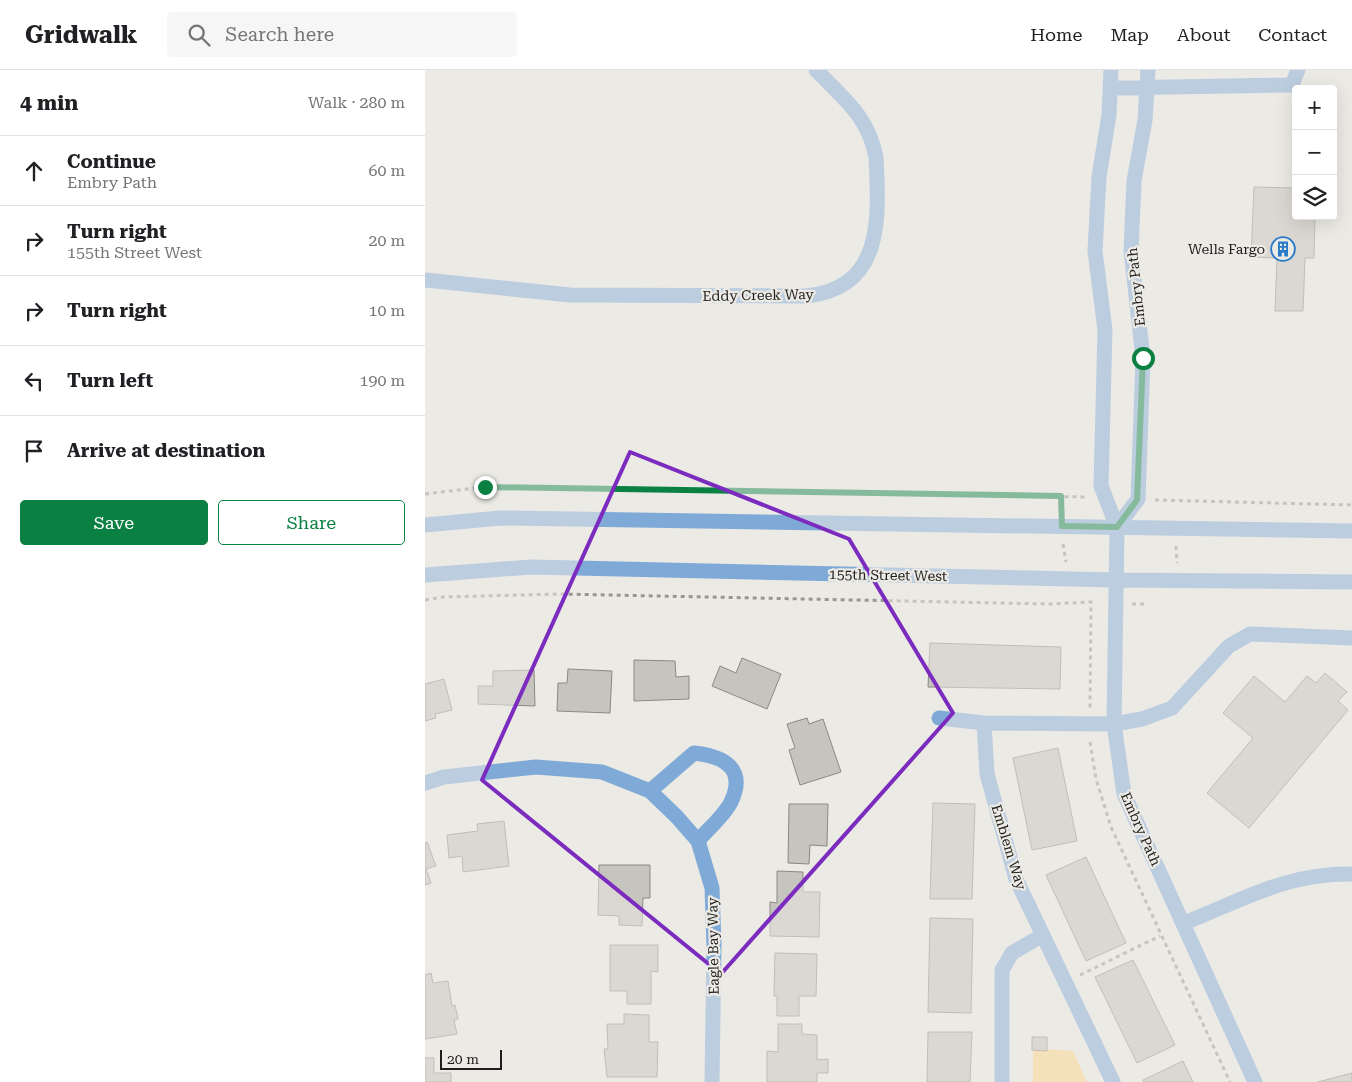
<!DOCTYPE html>
<html lang="en">
<head>
<meta charset="utf-8">
<style>
  body { margin:0; font-family:"Roboto Serif",serif; background:#f6f6f6; color:#202124 }
  .controls { position:absolute; right:15px; top:15px; display:grid; overflow:hidden; border-radius:5px; box-shadow:0 5px 20px #0002 }
  .controls button { width:45px; height:45px; display:grid; place-items:center; padding:0; border:0; border-bottom:1px solid #e0e0e0; background:#fff; color:#202124; font:25px sans-serif }
  .scale { position:absolute; left:15px; bottom:12px; width:62px; box-sizing:border-box; padding-left:5px; border:2px solid #1f1e1c; border-top:0; font-size:14px; line-height:18px; white-space:nowrap; color:#1f1e1c; -webkit-text-stroke:4px #eceae5; paint-order:stroke }
  .stop { position:absolute; width:15px; height:15px; margin:-11px; border:4px solid #0b8043; border-radius:50%; background:#fff }
  .stop.end { background:#0b8043; border-color:#fff; box-shadow:0 1px 5px #0008 }
  .list { margin:0; padding:0; list-style:none }
  h2 { display:flex; justify-content:space-between; align-items:center; height:65px; margin:0; padding:0 20px; font-size:21px }
  h2 small { font-size:16px; font-weight:400; color:#757577 }
  .list li { display:grid; grid-template-columns:32px 1fr auto; gap:15px; align-items:center; box-sizing:border-box; height:70px; padding:0 20px; border-top:1px solid #e0e0e0 }
  .list b { display:block; font-size:19px; white-space:nowrap }
  .list p { margin:0; font-size:16px; white-space:nowrap; color:#757577 }
  .list em { font-size:16px; font-style:normal; color:#757577 }
  .actions { display:flex; gap:10px; padding:15px 20px }
  .actions a { flex:1; padding:11px 0; border:1px solid #0b8043; border-radius:5px; text-align:center; font-size:18px; color:#0b8043 }
  .actions .main { background:#0b8043; color:#fff }
  .icon { flex:none; width:28px; height:28px; fill:none; stroke:currentColor; stroke-width:2; stroke-linecap:round; stroke-linejoin:round }
  .map { position:relative; flex:none; width:927px; height:1012px; overflow:hidden }
  header { display:flex; align-items:center; gap:30px; box-sizing:border-box; height:70px; padding:0 25px; background:#fff; border-bottom:1px solid #e0e0e0 }
  header strong { font-size:24px }
  nav { display:flex; gap:28px; margin-inline-start:auto; font-size:18px }
  .search { width:350px; height:45px; background:#f6f6f6; display:flex; align-items:center; gap:12px; box-sizing:border-box; padding:0 18px; border-radius:5px; color:#757577; font-size:19px }
  main { display:flex }
  aside { flex:1; background:#fff }
  .map>svg:first-child { display:block }
  .green { fill:#ffd784 }
  .building { fill:#c6c4bf; stroke:#8b8985 }
  .lines { fill:none; stroke-linecap:round; stroke-linejoin:round }
  .path { stroke:#989692; stroke-width:3; stroke-dasharray:4 4; stroke-linecap:butt }
  .minor { stroke:#7faad8; stroke-width:15 }
  .route { stroke:#0b8043; stroke-width:6 }
  .marked { fill:none; stroke:#7b2cbf; stroke-width:4; stroke-linejoin:round }
  .labels { text-anchor:middle; stroke-width:4.5; stroke-linejoin:round; paint-order:stroke }
  .poi-label { font-size:14px; fill:#1f1e1c; stroke:#eceae5; text-anchor:end }
  .street-label { font-size:14px; fill:#1f1e1c; stroke:#eceae5 }
</style>
</head>
<body>
<header>
<strong>Gridwalk</strong>
<div class="search"><svg class="icon" aria-label="search" viewBox="0 0 24 24"><circle cx="10" cy="10" r="6"/><path d="M15 15l6 6"/></svg>Search here</div>
<nav><a>Home</a><a>Map</a><a>About</a><a>Contact</a></nav>
</header>
<main>
<aside>
<h2>4 min<small>Walk · 280 m</small></h2>
<ul class="list">
<li><svg class="icon" aria-label="ahead" viewBox="0 0 24 24"><path d="M12 20V5M6 11l6-6 6 6"/></svg><div><b>Continue</b><p>Embry Path</p></div><em>60 m</em></li>
<li><svg class="icon" aria-label="right" viewBox="0 0 24 24"><path d="M7 20v-9h11M14 6l5 5-5 5"/></svg><div><b>Turn right</b><p>155th Street West</p></div><em>20 m</em></li>
<li><svg class="icon" aria-label="right" viewBox="0 0 24 24"><path d="M7 20v-9h11M14 6l5 5-5 5"/></svg><div><b>Turn right</b></div><em>10 m</em></li>
<li><svg class="icon" aria-label="left" viewBox="0 0 24 24"><path d="M17 20v-9H6M10 6l-5 5 5 5"/></svg><div><b>Turn left</b></div><em>190 m</em></li>
<li><svg class="icon" aria-label="arrive" viewBox="0 0 24 24"><path d="M6 21V4h12l-3 4 3 4H6"/></svg><div><b>Arrive at destination</b></div></li>
</ul>
<div class="actions"><a class="main">Save</a><a>Share</a></div>
</aside>
<div class="map">
<svg width="927" height="1012" viewBox="0 0 927 1012">
  <rect width="100%" height="100%" fill="#eceae5"/>
  <!-- green -->
  <path class="green" d="M 608,978 L 648,981 L 662,1012 L 608,1012 Z"/>
  <!-- building -->
  <path class="building" d="M 829,117 L 871,118 L 871,146 L 890,146 L 889,188 L 880,188 L 878,241 L 850,241 L 852,188 L 826,187 Z
    M 505,573 L 636,577 L 635,619 L 503,617 Z
    M 317,588 L 356,604 L 342,639 L 287,616 L 295,596 L 311,603 Z
    M 209,590 L 250,591 L 251,607 L 264,606 L 264,629 L 209,631 Z
    M 143,599 L 187,601 L 185,643 L 132,641 L 133,613 L 142,613 Z
    M 109,600 L 110,636 L 53,634 L 53,616 L 68,616 L 68,601 Z
    M 900,603 L 922,622 L 913,631 L 923,640 L 824,758 L 782,723 L 828,668 L 798,643 L 829,606 L 860,632 L 882,606 L 891,613 Z
    M 19,609 L 27,640 L 10,644 L 11,648 L 0,651 L 0,614 Z
    M 382,648 L 384,654 L 398,649 L 416,702 L 375,715 L 364,680 L 370,678 L 362,654 Z
    M 633,678 L 652,771 L 607,780 L 588,688 Z
    M 508,733 L 550,734 L 547,829 L 505,829 Z
    M 364,734 L 403,734 L 402,776 L 385,775 L 384,794 L 363,793 Z
    M 79,751 L 84,796 L 38,802 L 37,786 L 24,788 L 22,765 L 53,761 L 52,754 Z
    M 2,772 L 11,796 L 1,799 L 6,813 L 0,815 L 0,773 Z
    M 661,787 L 701,873 L 661,891 L 621,805 Z
    M 174,795 L 225,795 L 225,828 L 218,828 L 217,856 L 194,855 L 194,846 L 173,845 Z
    M 352,801 L 378,802 L 378,822 L 395,822 L 394,867 L 345,866 L 345,832 L 352,833 Z
    M 505,848 L 548,849 L 546,943 L 503,942 Z
    M 185,875 L 233,875 L 233,902 L 226,901 L 226,934 L 202,934 L 202,921 L 185,921 Z
    M 350,883 L 392,884 L 391,926 L 374,926 L 374,946 L 352,946 L 352,926 L 349,926 Z
    M 708,890 L 750,975 L 712,993 L 670,907 Z
    M 6,903 L 8,913 L 23,911 L 27,936 L 30,935 L 33,949 L 29,950 L 32,964 L 0,969 L 0,905 Z
    M 199,944 L 224,945 L 224,972 L 233,972 L 232,1007 L 182,1007 L 179,979 L 183,979 L 182,954 L 199,954 Z
    M 353,954 L 377,954 L 377,964 L 392,965 L 392,990 L 403,989 L 403,1003 L 392,1003 L 392,1012 L 342,1012 L 342,981 L 353,982 Z
    M 503,962 L 547,962 L 545,1012 L 502,1012 Z
    M 607,967 L 622,967 L 622,981 L 607,980 Z
    M 0,988 L 9,988 L 9,1003 L 26,1003 L 26,1012 L 0,1012 Z
    M 758,991 L 768,1012 L 719,1012 L 718,1010 Z
    M 927,1003 L 927,1012 L 893,1012 Z"/>
  <g class="lines">
    <!-- path -->
    <path class="path" d="M 0,424 L 58,417 L 662,427
      M 636,426 L 637,440
      M 730,430 L 927,435
      M 638,474 L 641,492
      M 751,476 L 752,493
      M 0,530 L 18,527 L 135,524 L 626,534 L 666,532 L 665,638
      M 707,534 L 723,534
      M 665,672 L 671,709 L 686,757 L 805,1012
      M 655,905 L 735,866"/>
    <!-- minor -->
    <path class="minor" d="M 686,0 L 684,45 L 674,107 L 670,181 L 680,260 L 676,416 L 692,457 L 689,654 L 699,724 L 830,1012
      M 687,18 L 867,15 L 873,0
      M 0,210 L 145,225 L 380,226 C 459,219 454,148 451,87 C 443,46 419,29 391,0
      M 0,455 L 75,448 L 927,461
      M 692,457 L 713,429 L 718,288 L 706,181 L 709,111 L 720,50 L 723,0
      M 0,505 L 106,497 L 690,510 L 927,512
      M 514,648 L 559,653
      M 0,713 L 19,707 L 111,697 L 177,702 L 225,721 L 252,747 L 273,771 L 287,818 L 289,875 L 287,1012
      M 225,721 L 269,683 C 298,686 322,698 306,732 C 299,746 283,759 273,771
      M 759,853 C 818,830 861,803 927,804
      M 577,1012 L 577,900 L 587,883 L 618,865
      M 688,1012 L 591,809 L 562,704 L 559,653 L 689,654 L 717,649 L 747,638 L 804,576 L 825,564 L 927,568"/>
  </g>
  <g class="lines">
    <!-- route -->
    <path class="route" d="M 60,417 L 636,426 L 637,456 L 692,457 L 712,430 L 718,288"/>
  </g>
  <!-- marked area -->
  <path d="M0 0H927V1012H0ZM 205,382 L 424,469 L 528,643 L 296,904 L 57,710 Z" fill="#eceae5" fill-opacity=".55" fill-rule="evenodd"/>
  <path class="marked" d="M 205,382 L 424,469 L 528,643 L 296,904 L 57,710 Z"/>
  <!-- icons -->
  <defs>
    <g id="building-ring" transform="scale(1.25)"><circle r="9.5" fill="#eceae5" stroke="#297bc9" stroke-width="1.5"/><path d="M-4-6H4V6H1V3H-1V6H-4ZM-2.5-4.3h1.7v1.8h-1.7ZM.8-4.3h1.7v1.8H.8ZM-2.5-1h1.7V.8h-1.7ZM.8-1h1.7V.8H.8Z" fill="#297bc9"/></g>
  </defs>
  <g fill-rule="evenodd">
    <use href="#building-ring" x="858" y="179"/>
  </g>
  <g class="labels">
    <!-- poi labels -->
    <g class="poi-label">
      <text x="840" y="184">Wells Fargo</text>
    </g>
    <!-- street labels -->
    <g class="street-label">
      <text transform="translate(711 217) rotate(-96)" y="5">Embry Path</text>
      <text transform="translate(333 225) rotate(-1)" y="5">Eddy Creek Way</text>
      <text transform="translate(463 505) rotate(1)" y="5">155th Street West</text>
      <text transform="translate(716 759) rotate(66)" y="5">Embry Path</text>
      <text transform="translate(584 777) rotate(73)" y="5">Emblem Way</text>
      <text transform="translate(288 876) rotate(-91)" y="5">Eagle Bay Way</text>
    </g>
  </g>
</svg>
<div class="controls">
<button>+</button>
<button>−</button>
<button><svg class="icon" aria-label="layers" viewBox="0 0 24 24"><path d="M12 4l9 5-9 5-9-5zM3 14l9 5 9-5"/></svg></button>
</div>
<div class="scale">20 m</div>
<div class="stop" style="left:718px;top:288px"></div>
<div class="stop end" style="left:60px;top:417px"></div>
</div>
</main>
</body>
</html>
